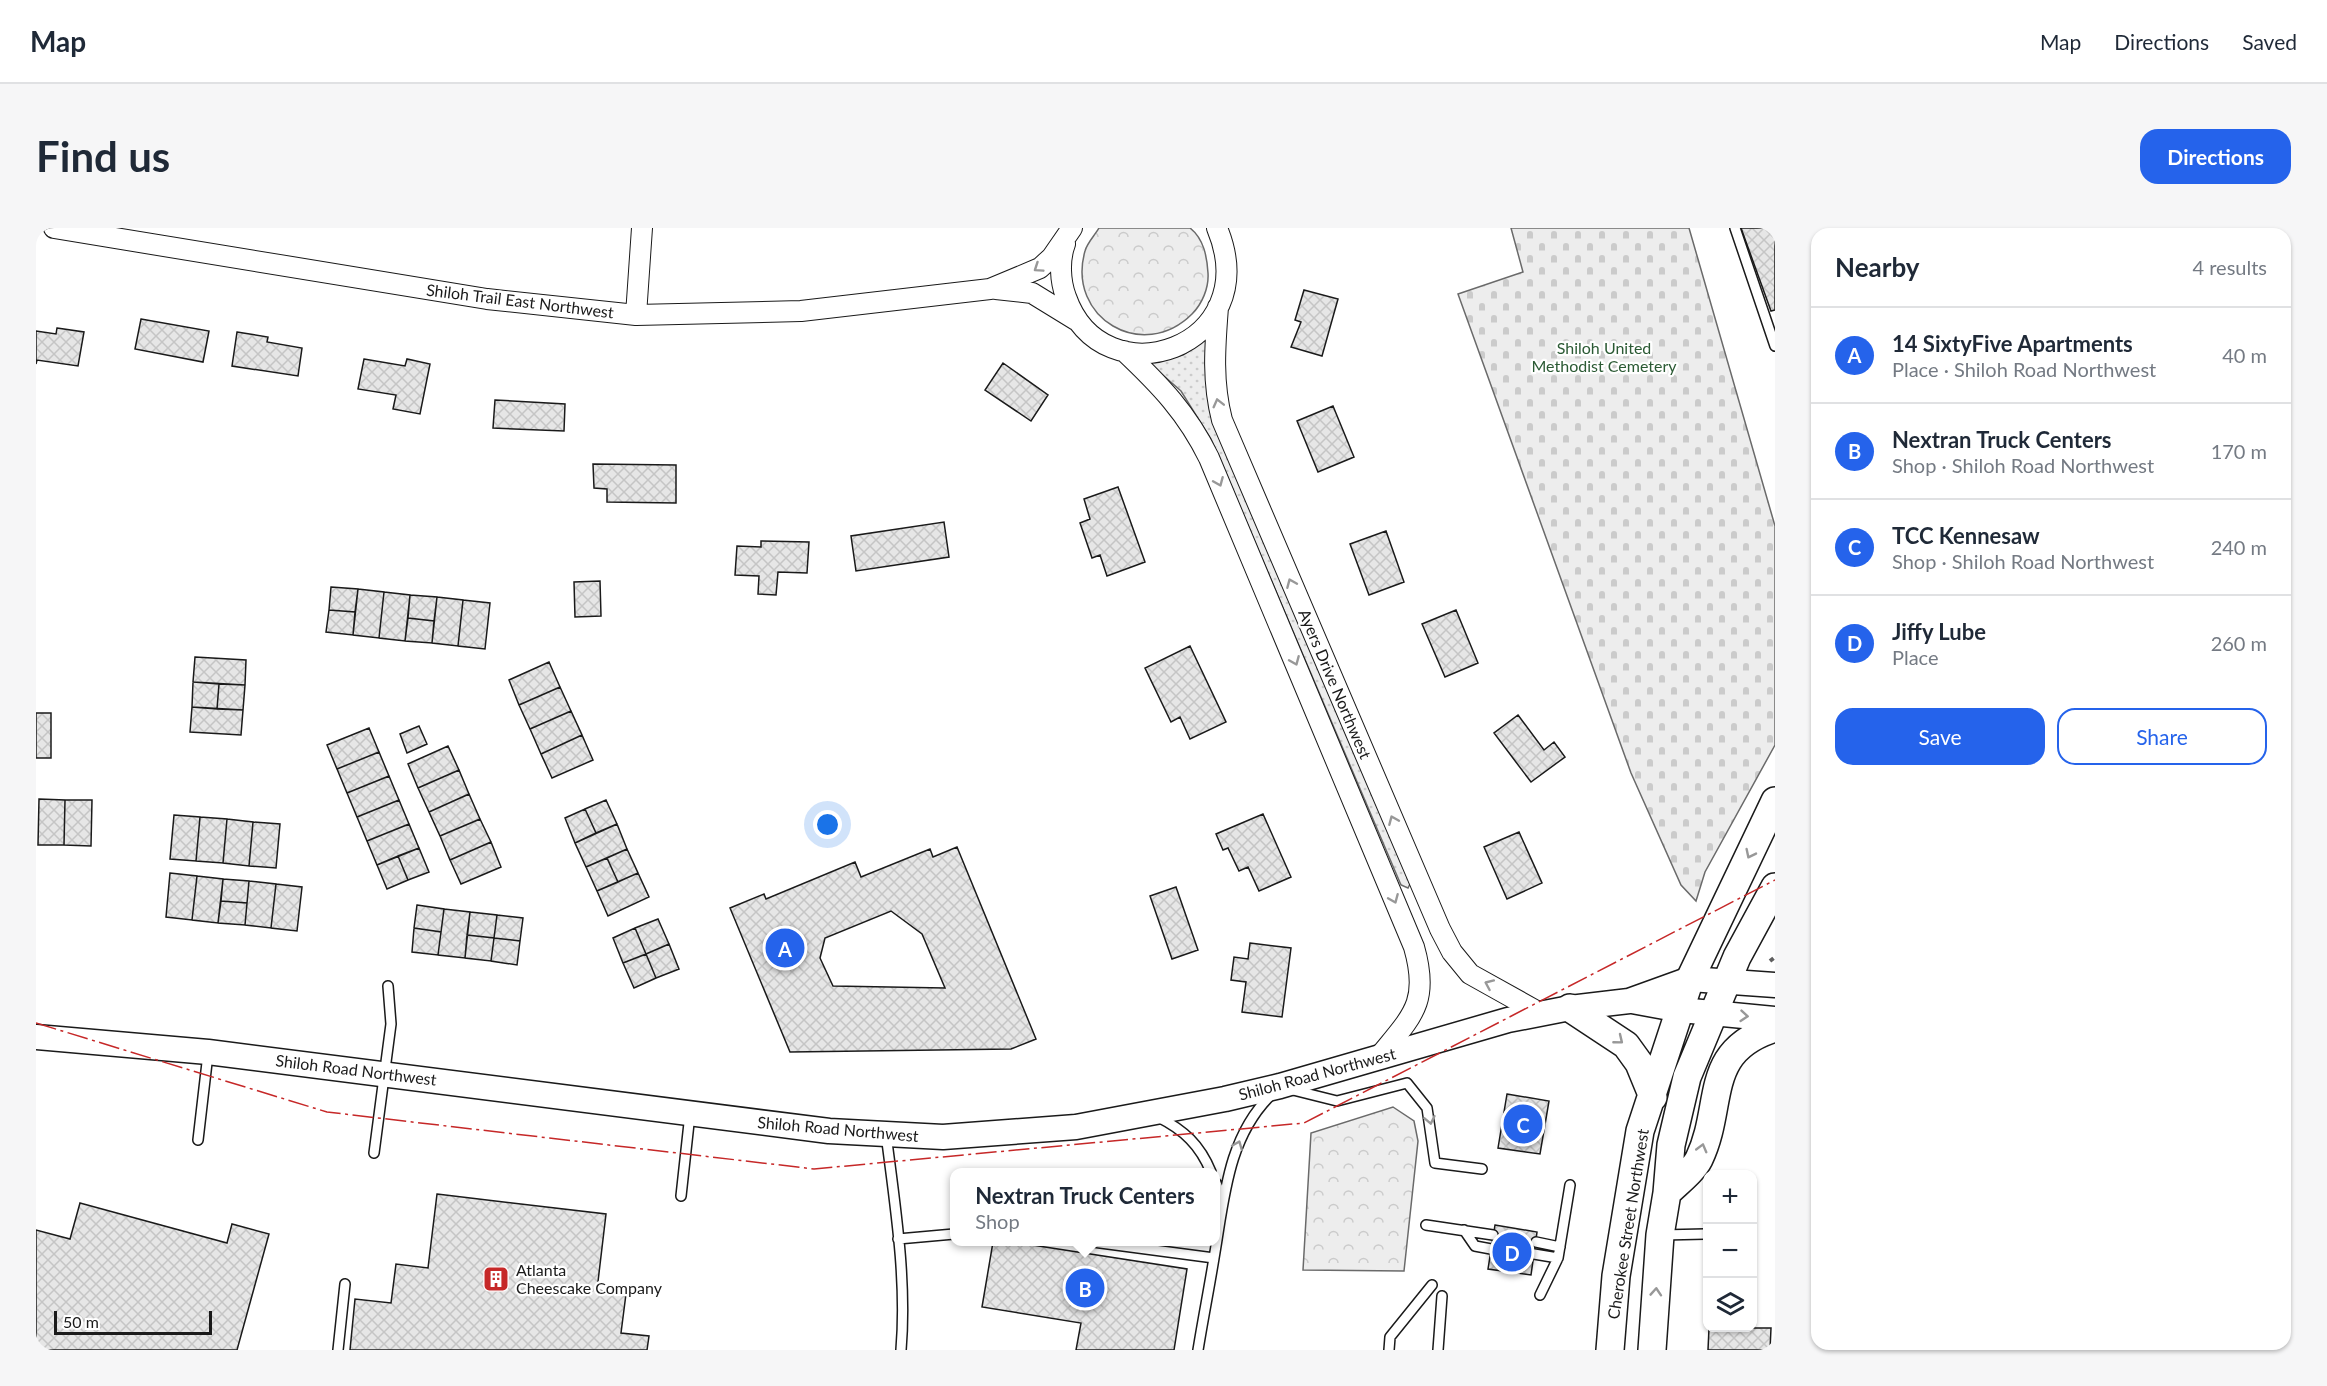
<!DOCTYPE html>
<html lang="en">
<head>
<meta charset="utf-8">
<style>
  body { margin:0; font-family:Lato,sans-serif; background:#f6f6f7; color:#1f2937 }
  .controls { position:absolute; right:18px; bottom:18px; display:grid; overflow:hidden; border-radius:12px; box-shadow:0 2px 4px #0004 }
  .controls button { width:54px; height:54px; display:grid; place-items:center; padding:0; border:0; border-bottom:2px solid #e0e1e3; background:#fff; color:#1f2937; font:30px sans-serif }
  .scale { position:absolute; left:18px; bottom:15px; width:158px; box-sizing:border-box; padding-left:6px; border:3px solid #1a1a1a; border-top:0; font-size:16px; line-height:21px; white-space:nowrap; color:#1a1a1a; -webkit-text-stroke:4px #fff; paint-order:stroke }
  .you { position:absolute; left:792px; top:597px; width:21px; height:21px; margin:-15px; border:4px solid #fff; border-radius:50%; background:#1a73e8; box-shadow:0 0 0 9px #1a73e833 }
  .badge { display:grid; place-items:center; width:39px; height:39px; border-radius:50%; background:#2563eb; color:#fff; font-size:20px; font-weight:700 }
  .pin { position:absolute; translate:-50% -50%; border:3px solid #fff; box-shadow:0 2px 6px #0006 }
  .popup { position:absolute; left:914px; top:940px; width:270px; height:78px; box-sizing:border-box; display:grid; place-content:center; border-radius:12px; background:#fff; filter:drop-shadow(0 2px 4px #0005); font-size:20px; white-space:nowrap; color:#747a83 }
  .popup b { font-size:22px; color:#1f2937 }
  .popup::after { content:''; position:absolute; left:50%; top:100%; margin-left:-12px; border:12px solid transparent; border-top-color:#fff }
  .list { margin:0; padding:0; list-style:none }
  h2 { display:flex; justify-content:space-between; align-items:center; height:78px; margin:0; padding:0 24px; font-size:26px }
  h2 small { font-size:20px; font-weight:400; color:#747a83 }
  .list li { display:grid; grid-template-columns:39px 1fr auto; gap:18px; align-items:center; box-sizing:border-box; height:96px; padding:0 24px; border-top:2px solid #e0e1e3 }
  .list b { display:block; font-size:22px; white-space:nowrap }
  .list p { margin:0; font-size:20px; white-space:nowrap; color:#747a83 }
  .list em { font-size:20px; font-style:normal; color:#747a83 }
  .actions { display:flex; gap:12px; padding:18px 24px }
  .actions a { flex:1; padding:14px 0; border:2px solid #2563eb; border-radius:18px; text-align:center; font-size:21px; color:#2563eb }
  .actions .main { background:#2563eb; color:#fff }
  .icon { flex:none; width:33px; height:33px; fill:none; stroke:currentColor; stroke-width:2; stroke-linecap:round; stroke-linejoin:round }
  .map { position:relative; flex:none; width:1739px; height:1122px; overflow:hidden; border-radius:18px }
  header { display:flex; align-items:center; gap:36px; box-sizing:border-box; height:84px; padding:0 30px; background:#fff; border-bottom:2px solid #e0e1e3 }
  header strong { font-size:28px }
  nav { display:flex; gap:33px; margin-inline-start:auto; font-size:21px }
  .intro { display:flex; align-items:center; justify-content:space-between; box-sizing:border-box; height:144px; padding:0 36px }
  h1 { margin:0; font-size:42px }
  .button { padding:15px 27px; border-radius:18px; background:#2563eb; color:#fff; font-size:21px; font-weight:700 }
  main { display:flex; gap:36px; padding:0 36px }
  aside { flex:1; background:#fff; border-radius:18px; box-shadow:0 2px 4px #0004 }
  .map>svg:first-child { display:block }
  .grass { fill:url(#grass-dots); stroke:#6a6a6a; stroke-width:1.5 }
  .forest { fill:url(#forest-crowns); stroke:#6a6a6a; stroke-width:1.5 }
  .cemetery { fill:url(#cemetery-stones); stroke:#6a6a6a; stroke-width:1.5 }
  .building { fill:url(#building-cross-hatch); stroke:#1a1a1a; stroke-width:1.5; fill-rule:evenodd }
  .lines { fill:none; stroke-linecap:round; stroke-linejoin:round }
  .service-casing { stroke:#1a1a1a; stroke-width:12 }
  .minor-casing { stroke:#1a1a1a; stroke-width:22 }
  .tertiary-casing { stroke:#1a1a1a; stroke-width:27 }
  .secondary-casing { stroke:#1a1a1a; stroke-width:30 }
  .path { stroke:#5f5f5f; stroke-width:4; stroke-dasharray:4.5 3; stroke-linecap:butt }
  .service { stroke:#fff; stroke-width:9 }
  .minor { stroke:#fff; stroke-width:20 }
  .tertiary { stroke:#fff; stroke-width:24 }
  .secondary { stroke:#fff; stroke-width:27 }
  .power { stroke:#c62828; stroke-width:1.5; stroke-dasharray:21 4.5 3 4.5; stroke-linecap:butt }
  .oneway { stroke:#989898 }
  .labels { text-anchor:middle; stroke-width:4.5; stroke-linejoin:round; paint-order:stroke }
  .street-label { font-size:16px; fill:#1a1a1a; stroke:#fff }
  .park-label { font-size:16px; fill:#2b5a34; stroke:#fff }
  .poi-label { font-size:16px; fill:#1a1a1a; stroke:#fff; text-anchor:start }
</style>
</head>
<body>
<header>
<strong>Map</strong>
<nav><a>Map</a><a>Directions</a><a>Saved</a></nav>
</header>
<div class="intro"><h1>Find us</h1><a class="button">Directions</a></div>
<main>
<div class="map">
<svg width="1739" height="1122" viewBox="0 0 1739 1122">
  <defs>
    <pattern id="grass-dots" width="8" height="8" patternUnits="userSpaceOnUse" patternTransform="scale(1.5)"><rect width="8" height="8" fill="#ededed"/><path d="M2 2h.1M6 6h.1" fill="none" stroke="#cbcbcb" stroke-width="1.8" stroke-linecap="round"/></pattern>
    <pattern id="forest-crowns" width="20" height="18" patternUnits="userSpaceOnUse" patternTransform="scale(1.5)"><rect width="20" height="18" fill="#ededed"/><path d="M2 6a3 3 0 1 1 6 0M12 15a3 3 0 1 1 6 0" fill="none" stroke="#cbcbcb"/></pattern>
    <pattern id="cemetery-stones" width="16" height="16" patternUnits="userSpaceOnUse" patternTransform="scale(1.5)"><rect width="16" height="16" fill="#ededed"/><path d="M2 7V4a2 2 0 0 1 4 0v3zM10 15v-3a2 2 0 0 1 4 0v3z" fill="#cbcbcb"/></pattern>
    <pattern id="building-cross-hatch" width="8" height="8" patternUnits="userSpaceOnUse" patternTransform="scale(1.5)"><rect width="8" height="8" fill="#e6e6e6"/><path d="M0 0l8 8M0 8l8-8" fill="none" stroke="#c5c5c5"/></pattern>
  </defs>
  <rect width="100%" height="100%" fill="#fff"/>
  <!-- grass -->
  <path class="grass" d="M 1173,109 L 1170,137 L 1172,169 L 1374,656 L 1372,660 L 1365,657 L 1175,211 L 1145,163 L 1113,135 L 1147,127 Z"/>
  <!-- forest -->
  <path class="forest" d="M 1063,0 L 1154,0 C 1168,11 1171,29 1172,45 C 1173,60 1166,76 1156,86 C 1107,135 1030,90 1049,23 C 1051,15 1059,7 1063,0 Z
    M 1357,879 L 1378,893 L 1382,913 L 1368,1043 L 1267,1042 L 1275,905 Z"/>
  <!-- cemetery -->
  <path class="cemetery" d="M 1475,0 L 1653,0 L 1739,298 L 1739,517 L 1669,644 L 1660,673 L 1645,657 L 1595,545 L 1422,66 L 1487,44 Z"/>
  <!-- building -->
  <path class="building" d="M 1705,0 L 1739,0 L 1739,82 L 1735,83 Z
    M 1268,62 L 1302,71 L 1286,128 L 1255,119 L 1265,94 L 1259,92 Z
    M 105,91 L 173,103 L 167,134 L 99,121 Z
    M 21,100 L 48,104 L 42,138 L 1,132 L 0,136 L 0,103 L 20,106 Z
    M 201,104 L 232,109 L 231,114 L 266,120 L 262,148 L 196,138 Z
    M 328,131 L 369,138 L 371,131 L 394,136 L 384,186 L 357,181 L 360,167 L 322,161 Z
    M 967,135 L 1012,167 L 995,193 L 949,162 Z
    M 459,172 L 529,176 L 528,203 L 457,200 Z
    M 1297,178 L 1318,229 L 1282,244 L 1261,193 Z
    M 557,236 L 640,237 L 640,275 L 571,274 L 571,261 L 558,260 Z
    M 1082,259 L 1109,334 L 1071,348 L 1064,327 L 1056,330 L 1044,295 L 1054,291 L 1048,271 Z
    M 908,294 L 913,329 L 820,343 L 815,308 Z
    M 1350,303 L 1368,354 L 1333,367 L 1314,316 Z
    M 725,313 L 773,314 L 771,345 L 742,344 L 740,367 L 722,366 L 723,348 L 699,347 L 701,318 L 725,319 Z
    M 564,353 L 565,388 L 539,389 L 538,354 Z
    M 295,359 L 322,361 L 319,384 L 293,382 Z
    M 322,361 L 348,364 L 343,410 L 317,407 Z
    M 348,364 L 374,367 L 369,413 L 343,410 Z
    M 374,367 L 401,369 L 398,393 L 372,390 Z
    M 401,369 L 427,372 L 422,418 L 396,415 Z
    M 427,372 L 454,375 L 449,421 L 422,418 Z
    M 293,382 L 319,384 L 317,407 L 290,404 Z
    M 1420,382 L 1442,435 L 1409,449 L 1386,396 Z
    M 372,390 L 398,393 L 396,415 L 369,413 Z
    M 1154,418 L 1190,494 L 1154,511 L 1144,489 L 1135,494 L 1109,440 Z
    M 159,429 L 210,432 L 209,457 L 157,454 Z
    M 513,434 L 524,459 L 483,477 L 473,452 Z
    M 157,454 L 183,456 L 181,481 L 156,479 Z
    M 183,456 L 209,457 L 207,482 L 181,481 Z
    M 524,459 L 535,483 L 494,501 L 483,477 Z
    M 156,479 L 207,482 L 205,507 L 154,504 Z
    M 535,483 L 546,507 L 505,526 L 494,501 Z
    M 0,485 L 15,485 L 15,530 L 0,530 Z
    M 1482,487 L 1508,522 L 1518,514 L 1529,529 L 1495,554 L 1458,505 Z
    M 383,498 L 391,516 L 371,525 L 364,506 Z
    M 333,500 L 343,524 L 301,541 L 291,517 Z
    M 546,507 L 557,532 L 516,550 L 505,526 Z
    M 412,518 L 423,542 L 382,560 L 372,536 Z
    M 343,524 L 353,548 L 311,565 L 301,541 Z
    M 423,542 L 433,566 L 393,584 L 382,560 Z
    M 353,548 L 363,572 L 321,589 L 311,565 Z
    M 433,566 L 444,591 L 404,608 L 393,584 Z
    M 3,571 L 29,572 L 28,617 L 2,617 Z
    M 29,572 L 56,572 L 55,618 L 28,617 Z
    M 363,572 L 373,596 L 331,613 L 321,589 Z
    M 570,572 L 581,596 L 560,605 L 549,581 Z
    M 549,581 L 560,605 L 539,615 L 529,590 Z
    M 1227,586 L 1255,649 L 1223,663 L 1212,639 L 1203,643 L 1192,620 L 1187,622 L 1180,606 Z
    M 138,587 L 164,589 L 160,633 L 134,631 Z
    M 164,589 L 191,591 L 187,635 L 160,633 Z
    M 191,591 L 217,594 L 213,638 L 187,635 Z
    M 444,591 L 455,614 L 414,632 L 404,608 Z
    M 217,594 L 244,596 L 240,640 L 213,638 Z
    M 373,596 L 383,620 L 341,637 L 331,613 Z
    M 581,596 L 591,621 L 550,639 L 539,615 Z
    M 1483,604 L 1506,655 L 1471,671 L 1448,619 Z
    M 455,614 L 465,639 L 425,656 L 414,632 Z
    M 921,619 L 1000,811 L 975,821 L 754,824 L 694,680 L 728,666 L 730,671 L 819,634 L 825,649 L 894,621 L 897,629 ZM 855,683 L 886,706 L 909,760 L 797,758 L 784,730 L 789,710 Z
    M 383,620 L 393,644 L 372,652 L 362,628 Z
    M 591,621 L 602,645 L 582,654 L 571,630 Z
    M 362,628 L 372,652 L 351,661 L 341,637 Z
    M 571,630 L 582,654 L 561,663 L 550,639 Z
    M 134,645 L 161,648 L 156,692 L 130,689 Z
    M 602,645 L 613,669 L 572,688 L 561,663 Z
    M 161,648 L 187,651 L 182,695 L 156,692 Z
    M 187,651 L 213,653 L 211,675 L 185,673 Z
    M 213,653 L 240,656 L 235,700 L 209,697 Z
    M 240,656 L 266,659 L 261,703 L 235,700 Z
    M 1140,659 L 1162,722 L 1136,731 L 1114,668 Z
    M 185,673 L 211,675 L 209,697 L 182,695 Z
    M 381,677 L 408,681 L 405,704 L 378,700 Z
    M 408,681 L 434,684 L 429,730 L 402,727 Z
    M 434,684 L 461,687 L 458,710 L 431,707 Z
    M 461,687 L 487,690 L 484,713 L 458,710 Z
    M 622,691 L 633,716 L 610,726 L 599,700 Z
    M 378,700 L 405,704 L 402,727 L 376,724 Z
    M 599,700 L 610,726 L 587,735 L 577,710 Z
    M 431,707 L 458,710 L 455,733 L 429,730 Z
    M 458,710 L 484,713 L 481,737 L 455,733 Z
    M 1214,715 L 1255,720 L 1246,789 L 1206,784 L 1210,754 L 1195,752 L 1198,729 L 1212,731 Z
    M 633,716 L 643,741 L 620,750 L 610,726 Z
    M 610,726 L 620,750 L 598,760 L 587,735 Z
    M 1471,866 L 1513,873 L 1504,926 L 1462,920 Z
    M 401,966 L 570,986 L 561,1062 L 590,1066 L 585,1105 L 613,1108 L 611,1122 L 314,1122 L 319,1071 L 355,1075 L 360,1036 L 392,1040 Z
    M 44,975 L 191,1015 L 196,996 L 233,1006 L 201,1122 L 0,1122 L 0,1002 L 34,1011 Z
    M 1459,997 L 1501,1004 L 1495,1047 L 1452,1041 Z
    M 957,1014 L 977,1014 L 1151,1041 L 1138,1122 L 1040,1122 L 1045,1095 L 946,1079 Z
    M 1673,1100 L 1735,1100 L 1734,1122 L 1672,1122 Z"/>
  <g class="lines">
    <!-- service casing -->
    <g class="service-casing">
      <path id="service" d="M 1699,0 L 1739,118
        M 1257,862 L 1301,873 L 1371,855 L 1391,880 L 1399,935 L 1446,941
        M 1122,889 C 1148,902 1164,917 1175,944
        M 850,906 C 859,977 871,1051 865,1122
        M 162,912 L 172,826
        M 338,925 L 355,796 L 352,758
        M 1180,955 L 1187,973
        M 645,968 L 654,886
        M 1390,997 L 1457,1007
        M 1428,1002 L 1439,1018 L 1455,1021
        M 1626,1007 L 1669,1006
        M 862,1011 L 918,1006
        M 1057,1014 L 1178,1030
        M 1500,1014 L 1524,1019
        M 1498,1026 L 1522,1030
        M 1504,1067 L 1522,1030 L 1534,957
        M 302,1122 L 309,1056
        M 1162,1122 C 1167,1091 1173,1061 1178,1030 C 1188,973 1191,910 1235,867
        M 1353,1122 L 1354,1109 L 1396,1057
        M 1402,1122 L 1406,1068"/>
    </g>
    <!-- minor casing -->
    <g class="minor-casing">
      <path id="minor" d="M 18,0 L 451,71 L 600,87 L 765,83 L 954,61 L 1004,40 L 1016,29 L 1036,0
        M 1029,16 C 1023,32 1024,53 1030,69 C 1067,175 1231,120 1181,0
        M 960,61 L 996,65 L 1040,92
        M 1182,79 C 1179,118 1176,153 1186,192 L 1404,701 L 1416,724 L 1434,746 L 1504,785
        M 600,87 L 606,0
        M 1088,123 C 1124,157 1151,185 1173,230 L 1378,719 C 1394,775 1376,788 1342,830"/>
    </g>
    <!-- tertiary casing -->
    <g class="tertiary-casing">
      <path id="tertiary" d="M 1596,773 L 1645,782 L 1739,791
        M 0,809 L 172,824 L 793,903 L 907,909 L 1040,899 L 1189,871 L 1244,858 L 1472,792 L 1534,780 L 1593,773 L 1654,751 L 1739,757"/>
    </g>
    <!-- secondary casing -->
    <g class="secondary-casing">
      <path id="secondary" d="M 1534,780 L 1590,817 L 1603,835 L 1617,869
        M 1631,965 C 1641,955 1657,943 1663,931 C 1689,877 1665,823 1739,800
        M 1574,1122 L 1580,1048 L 1604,903 L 1654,751 L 1739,573
        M 1616,1122 L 1624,1007 L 1631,965 L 1635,917 L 1651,849 L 1701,729 L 1739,659"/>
    </g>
    <!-- path -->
    <path class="path" d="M 1734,733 L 1739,729"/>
    <!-- service -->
    <use href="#service" class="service"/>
    <!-- minor -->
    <use href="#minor" class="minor"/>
    <!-- tertiary -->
    <use href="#tertiary" class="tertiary"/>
    <!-- secondary -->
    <use href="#secondary" class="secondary"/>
    <!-- power -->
    <path class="power" d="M 0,795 L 291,884 L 778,941 L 1268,895 L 1739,652"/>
  </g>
  <!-- one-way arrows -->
  <defs><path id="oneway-chevron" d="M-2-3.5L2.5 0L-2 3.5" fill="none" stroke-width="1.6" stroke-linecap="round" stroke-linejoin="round" transform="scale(1.5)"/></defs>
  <g class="oneway">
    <use href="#oneway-chevron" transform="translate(1002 40) rotate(146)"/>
    <use href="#oneway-chevron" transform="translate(1182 175) rotate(-104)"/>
    <use href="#oneway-chevron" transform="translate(1183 254) rotate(67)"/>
    <use href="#oneway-chevron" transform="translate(1255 355) rotate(-113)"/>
    <use href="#oneway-chevron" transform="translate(1259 433) rotate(67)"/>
    <use href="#oneway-chevron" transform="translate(1357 592) rotate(-113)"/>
    <use href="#oneway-chevron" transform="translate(1714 626) rotate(116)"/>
    <use href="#oneway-chevron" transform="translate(1358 671) rotate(67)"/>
    <use href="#oneway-chevron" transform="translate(1453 756) rotate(-156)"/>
    <use href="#oneway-chevron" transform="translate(1708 788) rotate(5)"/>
    <use href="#oneway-chevron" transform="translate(1583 812) rotate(39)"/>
    <use href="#oneway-chevron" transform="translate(1394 892) rotate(78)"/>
    <use href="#oneway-chevron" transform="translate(1202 917) rotate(-68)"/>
    <use href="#oneway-chevron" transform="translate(1666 920) rotate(-75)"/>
    <use href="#oneway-chevron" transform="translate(1620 1064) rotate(-86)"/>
  </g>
  <!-- icons -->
  <defs>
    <g id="building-square" transform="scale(1.35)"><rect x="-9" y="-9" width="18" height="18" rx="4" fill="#c62828" stroke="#fff"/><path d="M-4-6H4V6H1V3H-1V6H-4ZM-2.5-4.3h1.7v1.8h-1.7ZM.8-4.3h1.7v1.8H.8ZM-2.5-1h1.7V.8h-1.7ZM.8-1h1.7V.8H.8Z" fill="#fff"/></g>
  </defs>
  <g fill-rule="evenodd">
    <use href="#building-square" x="460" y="1051"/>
  </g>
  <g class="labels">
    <!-- street labels -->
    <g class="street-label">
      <text transform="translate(484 73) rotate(7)" y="6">Shiloh Trail East Northwest</text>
      <text transform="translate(1299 456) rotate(67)" y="6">Ayers Drive Northwest</text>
      <text transform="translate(320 842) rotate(7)" y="6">Shiloh Road Northwest</text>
      <text transform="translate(1281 846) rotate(-15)" y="6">Shiloh Road Northwest</text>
      <text transform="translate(802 901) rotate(5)" y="6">Shiloh Road Northwest</text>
      <text transform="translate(1592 996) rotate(-81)" y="6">Cherokee Street Northwest</text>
    </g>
    <!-- park labels -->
    <g class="park-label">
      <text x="1568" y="126">Shiloh United<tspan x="1568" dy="18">Methodist Cemetery</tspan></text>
    </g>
    <!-- poi labels -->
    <g class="poi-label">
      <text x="480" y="1048">Atlanta<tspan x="480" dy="18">Cheescake Company</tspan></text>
    </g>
  </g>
</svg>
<div class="controls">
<button>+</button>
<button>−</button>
<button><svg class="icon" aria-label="layers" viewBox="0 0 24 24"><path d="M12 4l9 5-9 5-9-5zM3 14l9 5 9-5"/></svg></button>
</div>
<div class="scale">50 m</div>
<div class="you"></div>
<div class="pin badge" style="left:749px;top:720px">A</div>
<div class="pin badge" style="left:1049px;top:1060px">B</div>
<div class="popup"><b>Nextran Truck Centers</b>Shop</div>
<div class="pin badge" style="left:1487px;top:896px">C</div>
<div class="pin badge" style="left:1476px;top:1024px">D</div>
</div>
<aside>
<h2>Nearby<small>4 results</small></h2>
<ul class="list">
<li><span class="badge">A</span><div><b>14 SixtyFive Apartments</b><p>Place · Shiloh Road Northwest</p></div><em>40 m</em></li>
<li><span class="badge">B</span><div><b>Nextran Truck Centers</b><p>Shop · Shiloh Road Northwest</p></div><em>170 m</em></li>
<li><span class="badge">C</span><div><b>TCC Kennesaw</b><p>Shop · Shiloh Road Northwest</p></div><em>240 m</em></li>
<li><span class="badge">D</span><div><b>Jiffy Lube</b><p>Place</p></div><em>260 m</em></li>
</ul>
<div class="actions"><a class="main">Save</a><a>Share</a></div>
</aside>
</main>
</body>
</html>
